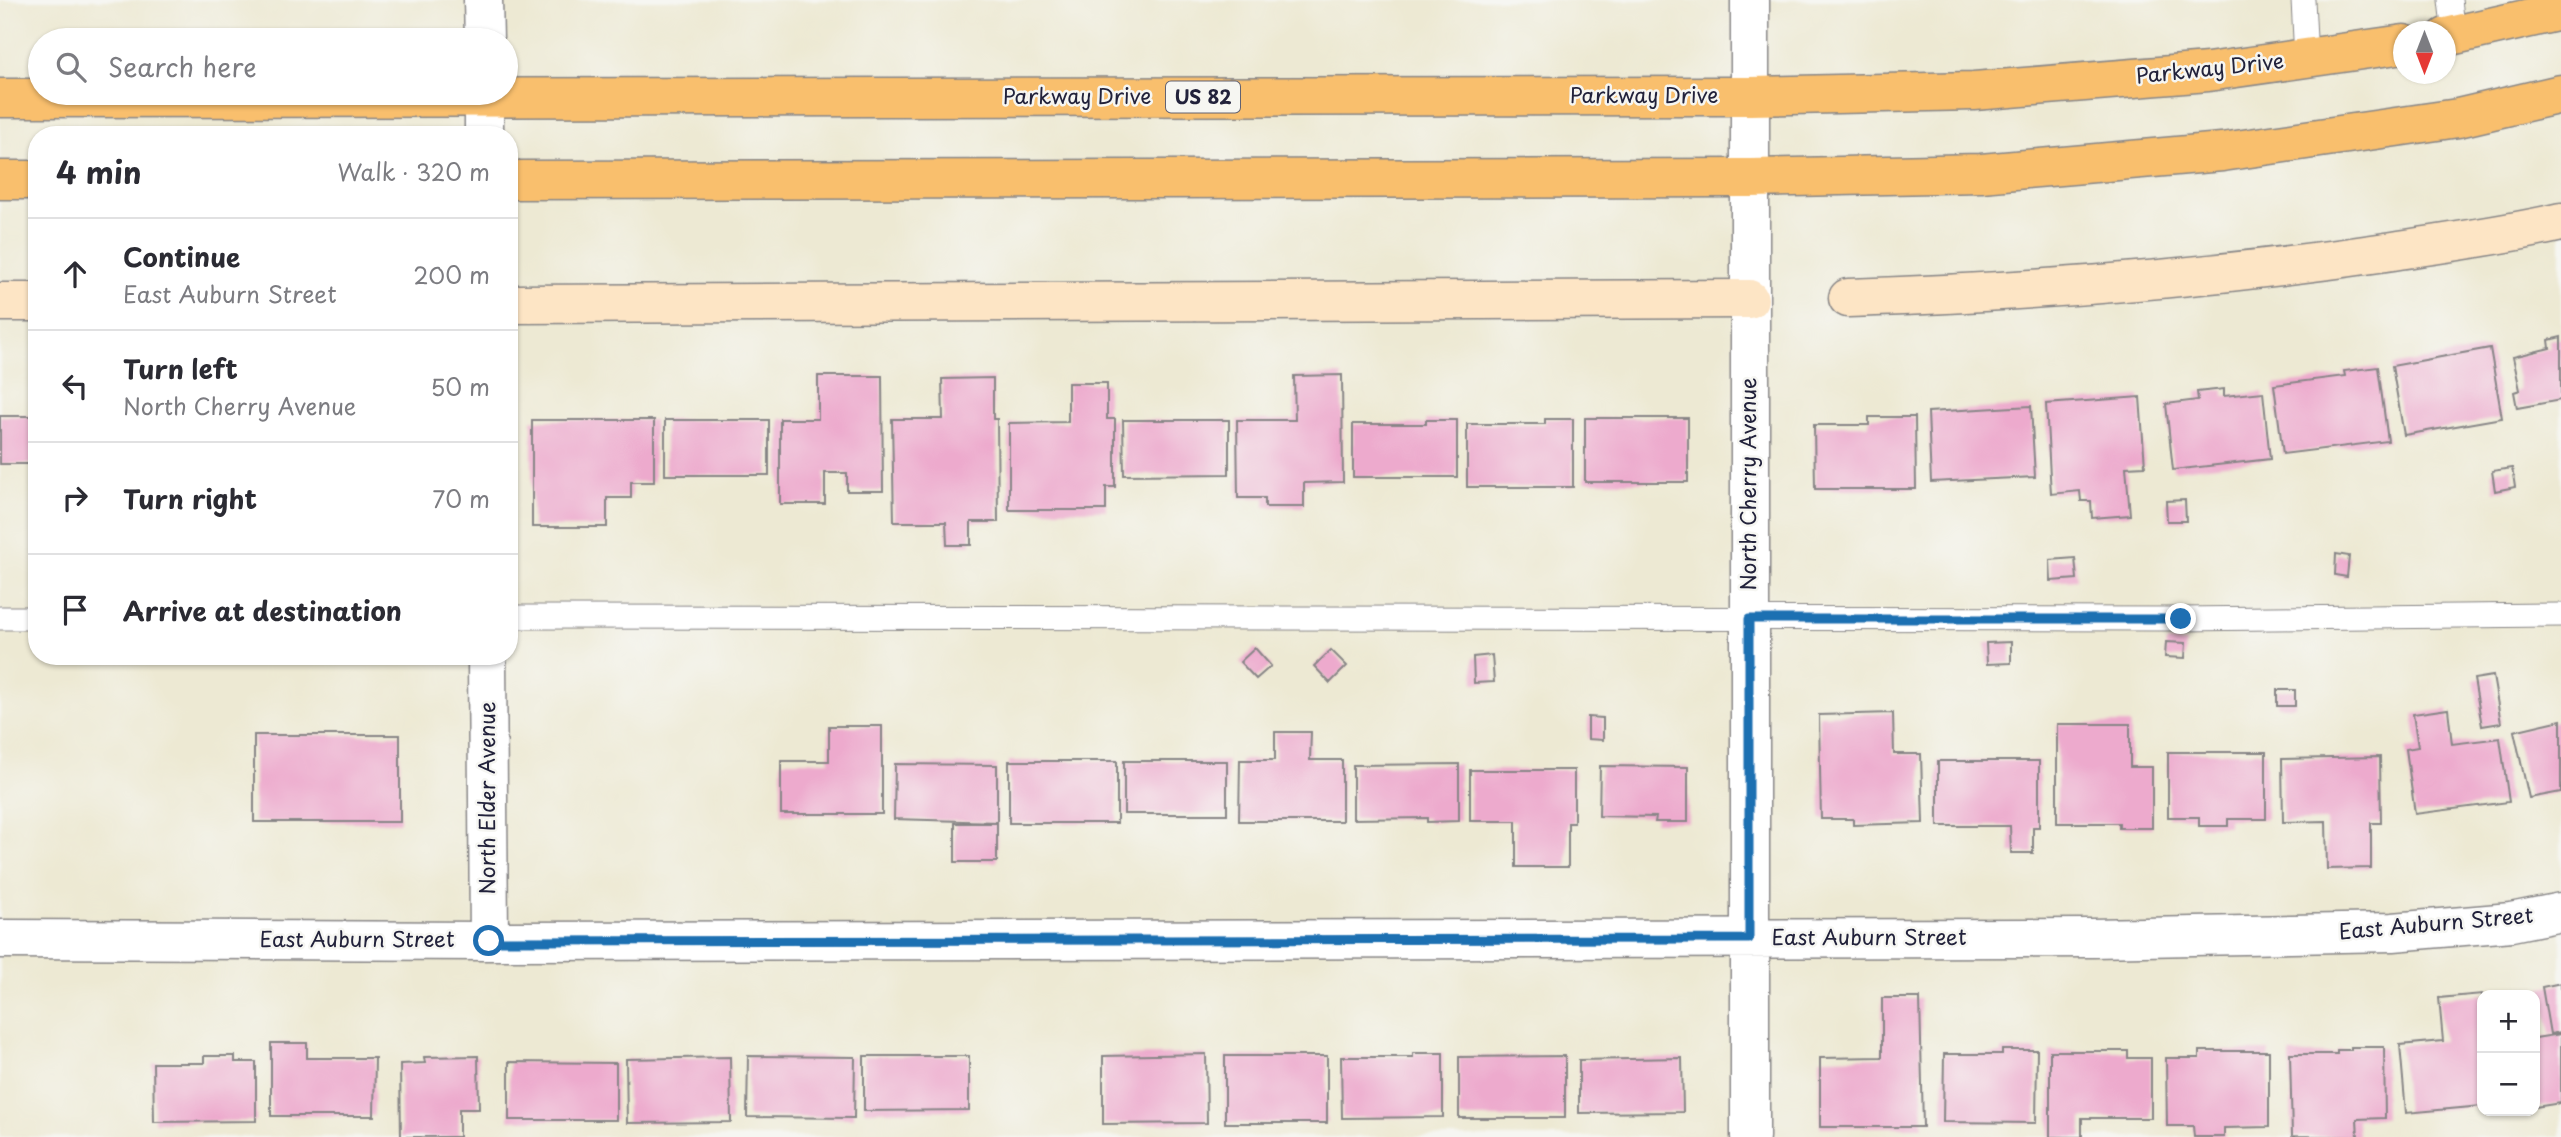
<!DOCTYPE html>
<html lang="en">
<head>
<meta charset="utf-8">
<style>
  body { margin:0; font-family:"Playpen Sans",sans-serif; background:#f2f2f3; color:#2b2b33 }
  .controls { position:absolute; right:21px; bottom:21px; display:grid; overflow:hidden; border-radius:14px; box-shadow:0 2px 5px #0004 }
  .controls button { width:63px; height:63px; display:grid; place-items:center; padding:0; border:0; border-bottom:2px solid #e1e1e2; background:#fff; color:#2b2b33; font:35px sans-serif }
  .compass { position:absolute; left:2393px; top:21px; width:63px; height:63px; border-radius:50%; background:#fff; box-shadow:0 2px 5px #0004; rotate:180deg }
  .stop { position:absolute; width:21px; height:21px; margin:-16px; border:5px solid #1f6fb2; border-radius:50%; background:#fff }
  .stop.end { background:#1f6fb2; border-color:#fff; box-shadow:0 2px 7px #0008 }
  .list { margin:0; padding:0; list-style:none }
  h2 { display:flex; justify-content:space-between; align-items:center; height:91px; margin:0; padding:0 28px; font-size:30px }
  h2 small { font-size:23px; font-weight:400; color:#7c7c81 }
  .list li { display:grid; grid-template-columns:46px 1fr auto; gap:21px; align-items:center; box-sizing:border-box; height:112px; padding:0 28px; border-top:2px solid #e1e1e2 }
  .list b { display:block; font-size:26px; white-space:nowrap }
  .list p { margin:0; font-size:23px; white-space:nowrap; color:#7c7c81 }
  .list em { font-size:23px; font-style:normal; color:#7c7c81 }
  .icon { flex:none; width:38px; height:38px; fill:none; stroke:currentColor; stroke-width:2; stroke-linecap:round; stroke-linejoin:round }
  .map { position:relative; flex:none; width:2561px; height:1137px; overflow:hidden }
  .search { position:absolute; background:#fff; box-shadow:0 2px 5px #0004; left:28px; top:28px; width:490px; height:77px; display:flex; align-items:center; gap:18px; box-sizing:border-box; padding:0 24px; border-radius:38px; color:#7c7c81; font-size:26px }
  .panel { position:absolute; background:#fff; box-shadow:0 2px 5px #0004; left:28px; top:126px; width:490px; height:539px; border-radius:28px }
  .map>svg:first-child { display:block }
  .building { fill:#edaacd }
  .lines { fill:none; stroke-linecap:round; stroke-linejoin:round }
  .lane-casing { stroke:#888687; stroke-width:25 }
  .street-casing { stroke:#888687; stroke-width:41 }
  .secondary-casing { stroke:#888687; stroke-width:41 }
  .highway-casing { stroke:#888687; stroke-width:41 }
  .lane { stroke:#fff; stroke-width:23 }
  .street { stroke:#fff; stroke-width:38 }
  .secondary { stroke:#fde5c5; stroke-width:38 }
  .highway { stroke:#f9bf6d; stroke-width:38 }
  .route { stroke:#1f6fb2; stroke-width:9 }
  .labels { text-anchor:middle; stroke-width:5; stroke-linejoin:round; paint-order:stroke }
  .shield { fill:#f6f6f2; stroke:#626272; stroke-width:2 }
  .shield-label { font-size:19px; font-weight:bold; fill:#22223b }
  .street-label { font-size:21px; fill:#22223b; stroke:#f6f6f2 }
</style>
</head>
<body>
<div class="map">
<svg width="2561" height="1137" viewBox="0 0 2561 1137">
  <rect width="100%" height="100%" fill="#f6f6f2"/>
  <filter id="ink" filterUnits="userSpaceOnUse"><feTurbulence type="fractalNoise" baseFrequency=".0143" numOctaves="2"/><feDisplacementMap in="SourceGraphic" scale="14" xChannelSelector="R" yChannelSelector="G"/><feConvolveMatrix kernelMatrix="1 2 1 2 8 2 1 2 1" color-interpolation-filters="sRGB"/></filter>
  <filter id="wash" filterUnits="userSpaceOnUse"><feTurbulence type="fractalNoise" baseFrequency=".00686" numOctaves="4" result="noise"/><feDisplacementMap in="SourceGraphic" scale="28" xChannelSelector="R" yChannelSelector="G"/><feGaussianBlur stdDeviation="1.57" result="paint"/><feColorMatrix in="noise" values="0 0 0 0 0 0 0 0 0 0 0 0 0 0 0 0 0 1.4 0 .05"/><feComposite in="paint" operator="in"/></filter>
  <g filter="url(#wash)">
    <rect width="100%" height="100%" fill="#ede9d3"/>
    <g id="blocks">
      <!-- building -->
      <path class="building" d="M 2561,337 L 2561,400 L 2517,408 L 2514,392 L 2520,390 L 2513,357 L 2550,348 L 2549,340 Z
        M 2490,348 L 2502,418 L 2404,435 L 2392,366 Z
        M 2378,367 L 2388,441 L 2283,454 L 2274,385 L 2345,376 L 2344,371 Z
        M 1342,375 L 1343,482 L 1304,483 L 1304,507 L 1265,507 L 1265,498 L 1238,498 L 1237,420 L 1295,420 L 1294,376 Z
        M 818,376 L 882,376 L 883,491 L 847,491 L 847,473 L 825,473 L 825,504 L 780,504 L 780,419 L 818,419 Z
        M 993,378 L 993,419 L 997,419 L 998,522 L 971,522 L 971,545 L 947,545 L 946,522 L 894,522 L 892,419 L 943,419 L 942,379 Z
        M 1068,383 L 1107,383 L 1107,419 L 1115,419 L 1115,487 L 1106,487 L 1106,510 L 1009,510 L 1009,423 L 1068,422 Z
        M 2224,389 L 2224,396 L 2263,392 L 2270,459 L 2173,470 L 2166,404 L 2198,400 L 2197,392 Z
        M 2140,397 L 2145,466 L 2126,467 L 2130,515 L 2092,518 L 2091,501 L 2081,501 L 2080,491 L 2051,494 L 2046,404 Z
        M 2031,406 L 2035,477 L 1931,482 L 1928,412 Z
        M 0,416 L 37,416 L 37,464 L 0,464 Z
        M 1869,417 L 1915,417 L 1916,489 L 1815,489 L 1814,425 L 1869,425 Z
        M 1585,418 L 1688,418 L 1688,482 L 1585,482 Z
        M 1545,419 L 1573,419 L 1573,487 L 1467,487 L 1467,424 L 1545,424 Z
        M 532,420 L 654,420 L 654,482 L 631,482 L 631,498 L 607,498 L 607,527 L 532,527 Z
        M 665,420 L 769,420 L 769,475 L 665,475 Z
        M 1123,420 L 1229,420 L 1229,474 L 1124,475 Z
        M 1426,420 L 1457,420 L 1457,477 L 1353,477 L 1353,424 L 1426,424 Z
        M 2512,468 L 2515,487 L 2495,491 L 2492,471 Z
        M 2185,500 L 2186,521 L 2167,521 L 2166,501 Z
        M 2336,554 L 2349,556 L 2347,577 L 2335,575 Z
        M 2075,558 L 2077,579 L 2051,581 L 2050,560 Z
        M 2011,642 L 2011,663 L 1987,664 L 1986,643 Z
        M 2166,642 L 2186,643 L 2185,658 L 2165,657 Z
        M 1255,648 L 1271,666 L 1256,679 L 1240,662 Z
        M 1331,650 L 1347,666 L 1330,683 L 1314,666 Z
        M 1492,655 L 1494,682 L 1474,683 L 1473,657 Z
        M 2493,676 L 2501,723 L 2482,726 L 2474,679 Z
        M 2277,690 L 2295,690 L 2295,706 L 2277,706 Z
        M 2448,709 L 2452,744 L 2500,738 L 2509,802 L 2415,814 L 2406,749 L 2418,747 L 2413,714 Z
        M 1893,713 L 1894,754 L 1921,754 L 1923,823 L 1853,825 L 1853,819 L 1821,819 L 1819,715 Z
        M 1588,717 L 1603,718 L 1603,740 L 1588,739 Z
        M 2561,720 L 2561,792 L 2529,798 L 2514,731 Z
        M 2057,724 L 2130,724 L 2130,767 L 2152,767 L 2152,828 L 2119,828 L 2119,823 L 2057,823 Z
        M 829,726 L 882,726 L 882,814 L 781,814 L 781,761 L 829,761 Z
        M 1275,732 L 1311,732 L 1310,760 L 1342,760 L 1342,821 L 1239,821 L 1240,760 L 1275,760 Z
        M 254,735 L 400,735 L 400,822 L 254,822 Z
        M 2168,752 L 2266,752 L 2266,819 L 2228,819 L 2228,826 L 2199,826 L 2199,817 L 2168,817 Z
        M 2380,757 L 2381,823 L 2371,823 L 2371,868 L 2327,869 L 2326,821 L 2283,822 L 2282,759 Z
        M 1009,761 L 1117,761 L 1117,823 L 1009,823 Z
        M 1124,761 L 1227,761 L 1227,814 L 1124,814 Z
        M 1938,761 L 2039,761 L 2039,827 L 2033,827 L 2033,853 L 2011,853 L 2010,826 L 1938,826 Z
        M 895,764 L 997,765 L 997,822 L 894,819 Z
        M 1459,764 L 1459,821 L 1427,822 L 1427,818 L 1353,819 L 1353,765 Z
        M 1600,766 L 1688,767 L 1688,822 L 1655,822 L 1656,817 L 1599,816 Z
        M 1470,770 L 1574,770 L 1574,823 L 1568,823 L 1568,867 L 1516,867 L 1516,821 L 1470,821 Z
        M 955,823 L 997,823 L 997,862 L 955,862 Z
        M 2561,983 L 2561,1032 L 2550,1034 L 2542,987 Z
        M 2482,994 L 2482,1106 L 2406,1113 L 2400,1045 L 2443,1041 L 2439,998 Z
        M 1882,998 L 1920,998 L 1923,1127 L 1820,1127 L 1820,1058 L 1882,1057 Z
        M 2561,1034 L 2561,1103 L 2535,1107 L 2535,1038 Z
        M 271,1043 L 307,1043 L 307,1058 L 375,1058 L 374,1116 L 271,1116 Z
        M 2351,1047 L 2384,1047 L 2385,1118 L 2357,1119 L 2358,1137 L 2292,1136 L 2290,1054 L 2337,1054 L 2337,1050 L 2351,1050 Z
        M 2002,1050 L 2037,1050 L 2036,1123 L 1943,1122 L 1944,1054 L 2002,1054 Z
        M 2050,1051 L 2128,1051 L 2128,1058 L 2151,1058 L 2151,1118 L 2082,1118 L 2082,1137 L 2050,1137 Z
        M 2199,1051 L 2269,1051 L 2269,1127 L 2224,1128 L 2224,1137 L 2194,1137 L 2193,1126 L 2167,1126 L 2166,1058 L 2199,1058 Z
        M 1413,1053 L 1443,1053 L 1443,1117 L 1342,1118 L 1341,1057 L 1413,1057 Z
        M 1206,1054 L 1207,1123 L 1103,1124 L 1103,1056 Z
        M 204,1056 L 235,1056 L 235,1062 L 256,1062 L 256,1121 L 154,1122 L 153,1063 L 204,1063 Z
        M 478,1056 L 479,1109 L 459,1109 L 459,1137 L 401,1137 L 400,1064 L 425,1063 L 424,1057 Z
        M 748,1056 L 855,1057 L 854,1118 L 747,1117 Z
        M 864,1056 L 969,1056 L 969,1110 L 864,1111 Z
        M 1225,1056 L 1327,1056 L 1327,1123 L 1225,1123 Z
        M 1565,1056 L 1565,1118 L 1459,1118 L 1459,1057 Z
        M 730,1057 L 731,1122 L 627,1123 L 626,1059 Z
        M 1682,1058 L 1683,1112 L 1579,1113 L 1579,1060 Z
        M 509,1062 L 616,1063 L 616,1120 L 509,1120 Z"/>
    </g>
  </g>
  <g filter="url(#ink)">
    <use href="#blocks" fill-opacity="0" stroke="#888687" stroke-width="2"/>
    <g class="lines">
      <!-- lane casing -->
      <g class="lane-casing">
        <path id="lane" d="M 2303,0 L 2306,58
          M 2450,0 L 2454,35
          M 509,617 L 2181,619 L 2561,615
          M 0,618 L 37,618"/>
      </g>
      <!-- street casing -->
      <g class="street-casing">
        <path id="street" d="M 483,0 L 484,40
          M 484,93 L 484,135
          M 487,656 L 489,941
          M 0,939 L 489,941 L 2092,938 L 2393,932 L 2511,922 L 2561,912
          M 1750,1137 L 1750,0"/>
      </g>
      <!-- secondary casing -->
      <g class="secondary-casing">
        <path id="secondary" d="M 1848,298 C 2031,292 2213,278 2393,251 C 2450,242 2506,235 2561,222
          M 0,302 L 37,302
          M 509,304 L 1749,299"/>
      </g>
      <!-- highway casing -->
      <g class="highway-casing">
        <path id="highway" d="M 2446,37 L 2561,11
          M 0,98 L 1750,96 L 1974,91 L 2208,72 L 2404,44
          M 0,180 L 37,180
          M 509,180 L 1750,178 L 1981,173 L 2222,152 L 2458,118 L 2561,94"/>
      </g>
      <!-- lane -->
      <use href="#lane" class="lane"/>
      <!-- street -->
      <use href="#street" class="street"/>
      <!-- secondary -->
      <use href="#secondary" class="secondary"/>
      <!-- highway -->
      <use href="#highway" class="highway"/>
    </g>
  </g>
  <g class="lines" filter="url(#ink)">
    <!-- route -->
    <path class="route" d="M 489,941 L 1749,939 L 1749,619 L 2181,619"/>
  </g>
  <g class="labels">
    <!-- shield labels -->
    <rect class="shield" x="1166" y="81.5" width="74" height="31" rx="5"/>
    <g class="shield-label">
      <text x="1203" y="104">US 82</text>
    </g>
    <!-- street labels -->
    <g class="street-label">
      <text transform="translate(2210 69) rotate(-6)" y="7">Parkway Drive</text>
      <text x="1644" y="103">Parkway Drive</text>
      <text x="1077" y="104">Parkway Drive</text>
      <text transform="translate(1749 484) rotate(-90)" y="7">North Cherry Avenue</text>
      <text transform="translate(488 798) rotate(-90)" y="7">North Elder Avenue</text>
      <text transform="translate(2436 924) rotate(-5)" y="7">East Auburn Street</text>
      <text x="1869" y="945">East Auburn Street</text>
      <text x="357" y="947">East Auburn Street</text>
    </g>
  </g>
</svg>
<div class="controls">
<button>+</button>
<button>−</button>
</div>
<svg class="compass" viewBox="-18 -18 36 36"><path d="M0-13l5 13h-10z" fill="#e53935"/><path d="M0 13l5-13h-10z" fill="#7c7c81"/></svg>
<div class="stop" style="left:489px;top:941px"></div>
<div class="stop end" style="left:2181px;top:619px"></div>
<div class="search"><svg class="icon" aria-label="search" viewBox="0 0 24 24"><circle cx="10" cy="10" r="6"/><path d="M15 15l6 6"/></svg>Search here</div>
<section class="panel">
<h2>4 min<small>Walk · 320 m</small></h2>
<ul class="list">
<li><svg class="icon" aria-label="ahead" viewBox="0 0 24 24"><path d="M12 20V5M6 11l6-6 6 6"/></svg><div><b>Continue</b><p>East Auburn Street</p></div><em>200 m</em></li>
<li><svg class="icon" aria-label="left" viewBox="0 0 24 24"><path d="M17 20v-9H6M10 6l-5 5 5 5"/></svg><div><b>Turn left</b><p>North Cherry Avenue</p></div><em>50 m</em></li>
<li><svg class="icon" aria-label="right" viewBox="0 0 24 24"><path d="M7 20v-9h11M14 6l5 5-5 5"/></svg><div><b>Turn right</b></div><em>70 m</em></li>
<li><svg class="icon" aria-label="arrive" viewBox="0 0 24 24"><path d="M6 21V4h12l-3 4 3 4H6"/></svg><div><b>Arrive at destination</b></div></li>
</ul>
</section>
</div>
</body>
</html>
